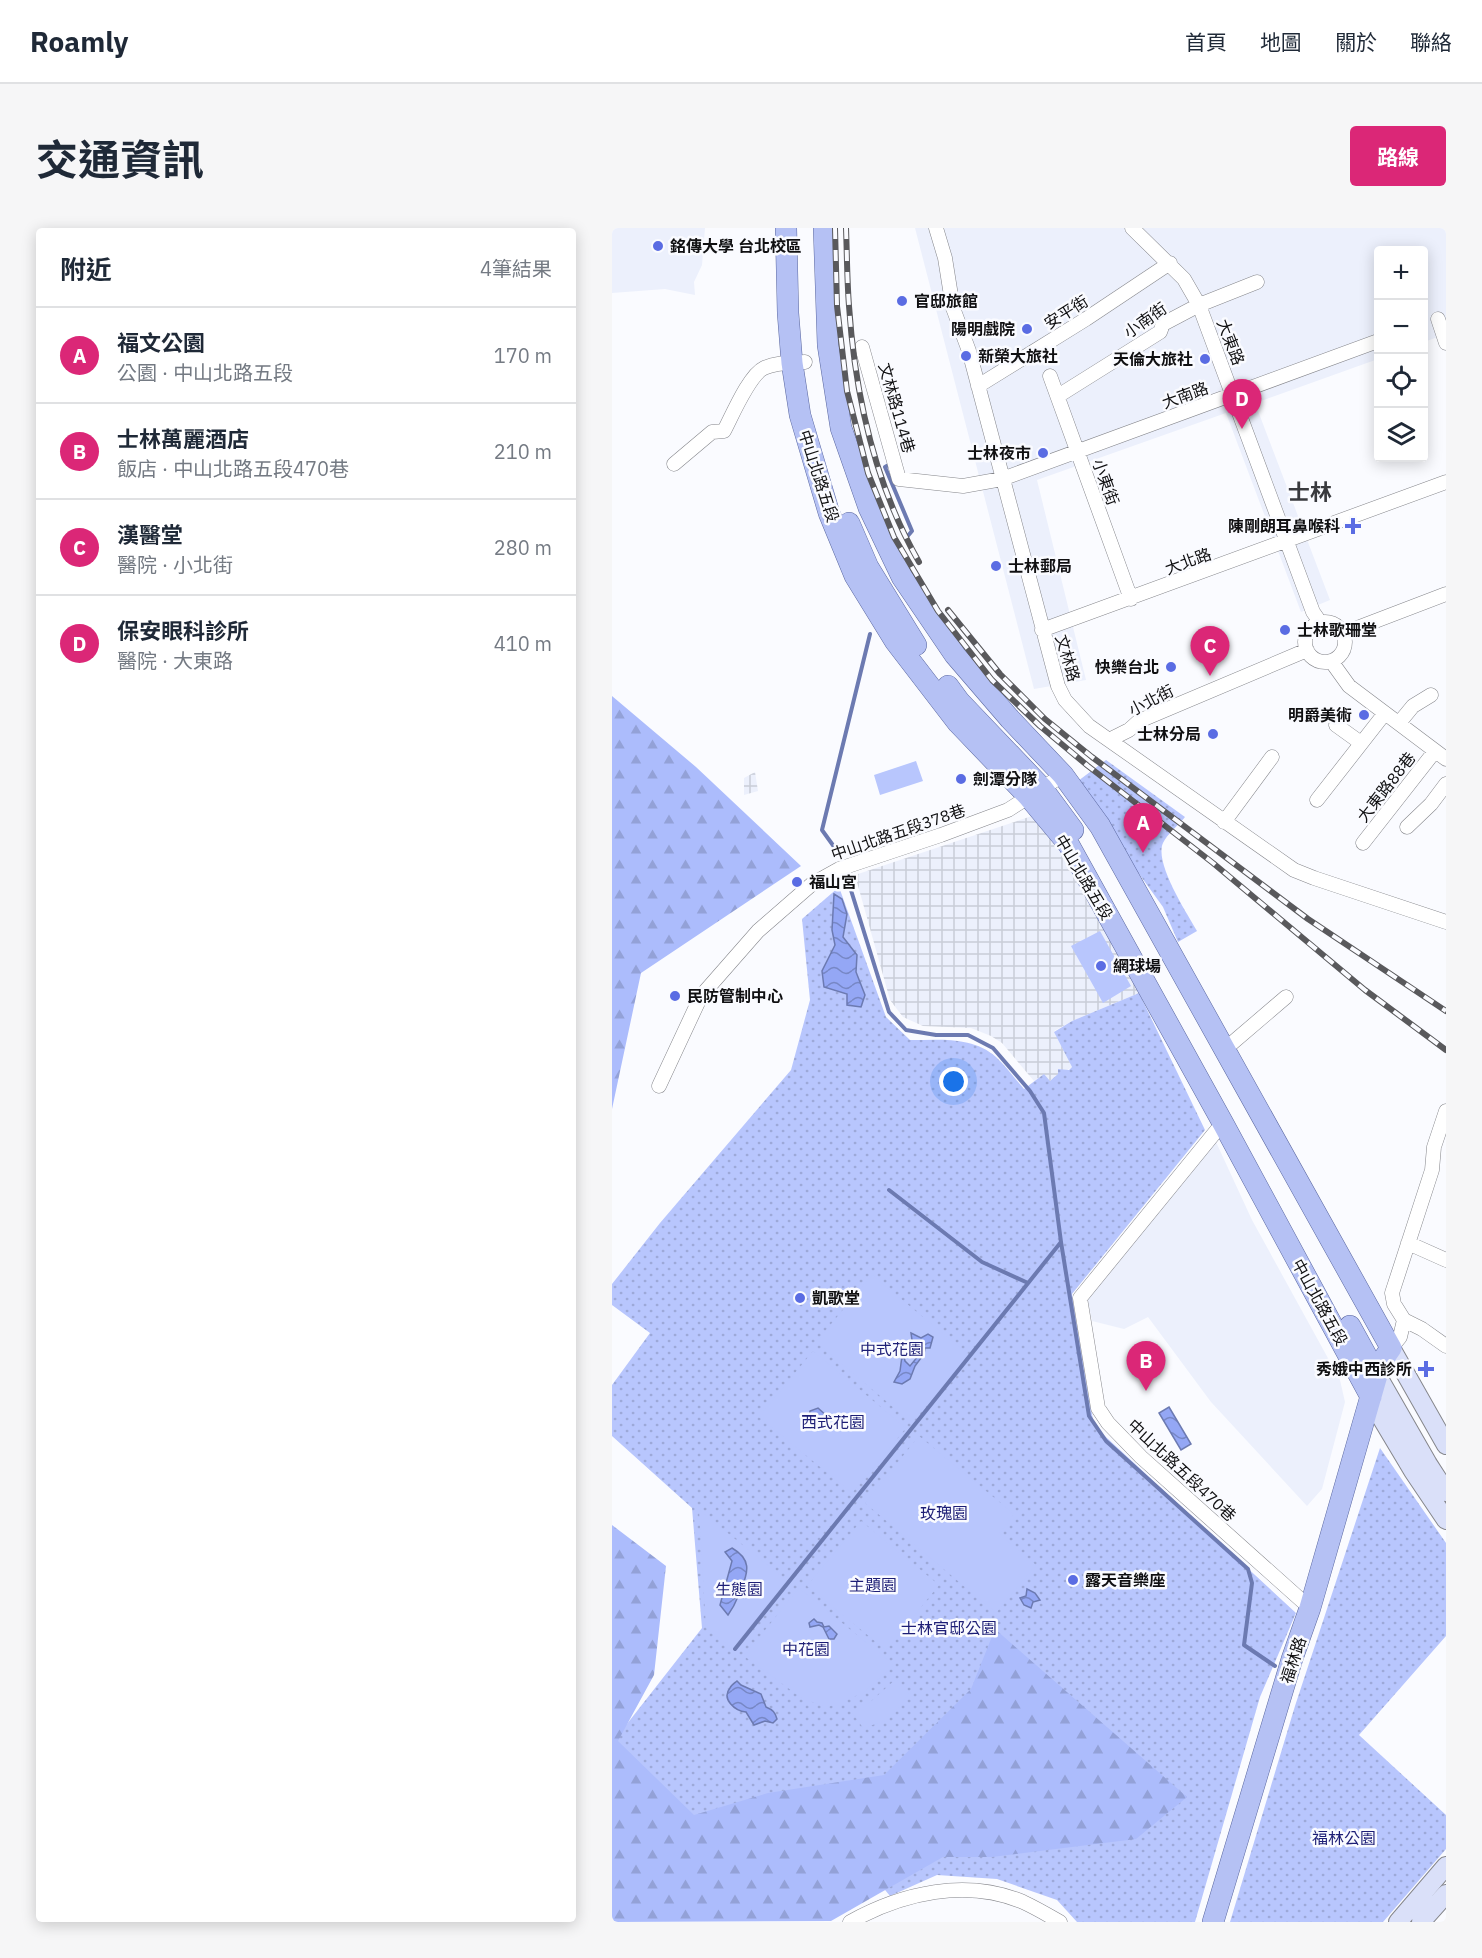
<!DOCTYPE html>
<html lang="zh-TW">
<head>
<meta charset="utf-8">
<style>
  body { margin:0; font-family:"IBM Plex Sans","Noto Sans TC",sans-serif; background:#f6f6f7; color:#1f2937 }
  .controls { position:absolute; right:18px; top:18px; display:grid; overflow:hidden; border-radius:6px; box-shadow:0 3px 15px #0003 }
  .controls button { width:54px; height:54px; display:grid; place-items:center; padding:0; border:0; border-bottom:2px solid #e0e1e3; background:#fff; color:#1f2937; font:30px sans-serif }
  .you { position:absolute; left:342px; top:854px; width:21px; height:21px; margin:-15px; border:4px solid #fff; border-radius:50%; background:#1a73e8; box-shadow:0 0 0 9px #1a73e833 }
  .badge { display:grid; place-items:center; width:39px; height:39px; border-radius:50%; background:#db2777; color:#fff; font-size:20px; font-weight:700 }
  .pin { position:absolute; translate:-50% -50px; filter:drop-shadow(0 2px 3px #0008) }
  .pin::after { content:''; position:absolute; top:32px; width:21px; height:18px; background:inherit; clip-path:polygon(0 0,100% 0,50% 100%) }
  .list { margin:0; padding:0; list-style:none }
  h2 { display:flex; justify-content:space-between; align-items:center; height:78px; margin:0; padding:0 24px; font-size:26px }
  h2 small { font-size:20px; font-weight:400; color:#747a83 }
  .list li { display:grid; grid-template-columns:39px 1fr auto; gap:18px; align-items:center; box-sizing:border-box; height:96px; padding:0 24px; border-top:2px solid #e0e1e3 }
  .list b { display:block; font-size:22px; white-space:nowrap }
  .list p { margin:0; font-size:20px; white-space:nowrap; color:#747a83 }
  .list em { font-size:20px; font-style:normal; color:#747a83 }
  .icon { flex:none; width:33px; height:33px; fill:none; stroke:currentColor; stroke-width:2; stroke-linecap:round; stroke-linejoin:round }
  .map { position:relative; flex:none; width:834px; height:1694px; overflow:hidden; border-radius:6px }
  header { display:flex; align-items:center; gap:36px; box-sizing:border-box; height:84px; padding:0 30px; background:#fff; border-bottom:2px solid #e0e1e3 }
  header strong { font-size:28px }
  nav { display:flex; gap:33px; margin-inline-start:auto; font-size:21px }
  .intro { display:flex; align-items:center; justify-content:space-between; box-sizing:border-box; height:144px; padding:0 36px }
  h1 { margin:0; font-size:42px }
  .button { padding:15px 27px; border-radius:6px; background:#db2777; color:#fff; font-size:21px; font-weight:700 }
  main { display:flex; gap:36px; padding:0 36px }
  aside { flex:1; background:#fff; border-radius:6px; box-shadow:0 3px 15px #0003 }
  .map>svg:first-child { display:block }
  .built { fill:#ecf0fc }
  .industrial { fill:url(#industrial-grid) }
  .grass { fill:url(#grass-dots) }
  .forest { fill:url(#forest-firs) }
  .garden { fill:#b8c6fd }
  .water { fill:url(#water-waves); stroke:#6c7ab1; stroke-width:1.5; fill-rule:evenodd }
  .lines { fill:none; stroke-linecap:round; stroke-linejoin:round }
  .stream { stroke:#6c7ab1; stroke-width:4 }
  .minor-casing { stroke:#85868b; stroke-width:15 }
  .secondary-casing { stroke:#85868b; stroke-width:20 }
  .primary-casing { stroke:#5b68a0; stroke-width:22 }
  .minor { stroke:#fff; stroke-width:14 }
  .secondary { stroke:#dae0f9; stroke-width:18 }
  .primary { stroke:#b5c1f4; stroke-width:21 }
  .rail-casing { stroke:#59595c; stroke-width:6 }
  .rail { stroke:#fafbff; stroke-width:4; stroke-dasharray:11; stroke-linecap:butt }
  .poi-dot { fill:#5a6ce3; stroke:#fafbff; stroke-width:2 }
  .labels { text-anchor:middle; stroke-width:5; stroke-linejoin:round; paint-order:stroke }
  .poi-label { font-size:16px; font-weight:bold; fill:#101012; stroke:#fafbff; text-anchor:start }
  .street-label { font-size:16px; fill:#101012; stroke:#fafbff }
  .park-label { font-size:16px; fill:#1d1e76; stroke:#fafbff }
  .district-label { font-size:22px; font-weight:bold; fill:#393a3e; stroke:#fafbff }
</style>
</head>
<body>
<header>
<strong>Roamly</strong>
<nav><a>首頁</a><a>地圖</a><a>關於</a><a>聯絡</a></nav>
</header>
<div class="intro"><h1>交通資訊</h1><a class="button">路線</a></div>
<main>
<aside>
<h2>附近<small>4筆結果</small></h2>
<ul class="list">
<li><span class="badge">A</span><div><b>福文公園</b><p>公園 · 中山北路五段</p></div><em>170 m</em></li>
<li><span class="badge">B</span><div><b>士林萬麗酒店</b><p>飯店 · 中山北路五段470巷</p></div><em>210 m</em></li>
<li><span class="badge">C</span><div><b>漢醫堂</b><p>醫院 · 小北街</p></div><em>280 m</em></li>
<li><span class="badge">D</span><div><b>保安眼科診所</b><p>醫院 · 大東路</p></div><em>410 m</em></li>
</ul>
</aside>
<div class="map">
<svg width="834" height="1694" viewBox="0 0 834 1694">
  <defs>
    <pattern id="industrial-grid" width="8" height="8" patternUnits="userSpaceOnUse" patternTransform="scale(1.5)"><rect width="8" height="8" fill="#ecf0fc"/><path d="M0 4h8M4 0v8" fill="none" stroke="#c9cdd7"/></pattern>
    <pattern id="grass-dots" width="8" height="8" patternUnits="userSpaceOnUse" patternTransform="scale(1.5)"><rect width="8" height="8" fill="#b8c6fd"/><path d="M2 2h.1M6 6h.1" fill="none" stroke="#9da9d8" stroke-width="1.8" stroke-linecap="round"/></pattern>
    <pattern id="forest-firs" width="22" height="20" patternUnits="userSpaceOnUse" patternTransform="scale(1.5)"><rect width="22" height="20" fill="#acbcfc"/><path d="M5 1l3.5 6h-7zM16 11l3.5 6h-7z" fill="#93a1d7"/></pattern>
    <pattern id="water-waves" width="16" height="10" patternUnits="userSpaceOnUse" patternTransform="scale(1.5)"><rect width="16" height="10" fill="#94a7f5"/><path d="M0 5q4-4 8 0t8 0" fill="none" stroke="#7787c5"/></pattern>
  </defs>
  <rect width="100%" height="100%" fill="#fafbff"/>
  <!-- built -->
  <path class="built" d="M 0,0 L 93,0 L 90,37 L 82,54 L 83,67 L 53,61 L 0,65 Z
    M 303,0 L 834,0 L 834,106 L 812,114 L 812,22 L 766,22 L 766,131 L 643,175 L 718,372 L 689,384 L 614,185 L 425,252 L 474,452 L 422,461 Z
    M 604,914 L 640,992 L 728,1152 L 733,1174 L 710,1261 L 695,1278 L 599,1174 L 536,1089 L 512,1101 L 480,1093 L 475,1068 Z"/>
  <!-- industrial -->
  <path class="industrial" d="M 143,544 L 146,563 L 132,567 L 132,550 Z
    M 423,587 L 455,633 L 527,765 L 460,793 L 442,803 L 460,839 L 438,853 L 426,850 L 422,853 L 390,815 L 379,808 L 359,800 L 311,798 L 291,789 L 278,772 L 243,647 Z"/>
  <!-- grass -->
  <path class="grass" d="M 494,532 L 573,589 C 567,597 555,606 551,615 C 542,635 575,685 585,703 L 566,714 L 551,679 L 462,556 Z
    M 227,659 L 274,789 L 298,812 C 327,812 361,808 384,829 C 394,838 403,851 412,861 L 432,846 L 438,853 L 446,846 L 446,841 L 457,842 L 460,839 L 442,804 L 460,793 L 527,765 L 593,902 L 460,1066 L 482,1198 L 684,1385 L 648,1469 L 583,1694 L 465,1694 L 445,1672 L 385,1651 L 325,1647 L 278,1668 L 256,1641 L 105,1687 L 0,1515 L 90,1400 L 80,1280 L 0,1208 L 0,1157 L 38,1105 L 0,1077 L 0,1056 L 48,995 L 179,842 L 198,772 L 190,691 Z
    M 768,1220 L 834,1315 L 834,1408 L 747,1507 L 834,1587 L 834,1621 L 771,1694 L 618,1694 L 683,1478 Z"/>
  <!-- forest -->
  <path class="forest" d="M 0,468 L 84,539 L 189,638 L 29,745 L 0,881 Z
    M 0,1297 L 54,1338 L 42,1447 L 6,1513 L 82,1587 L 156,1565 L 272,1547 L 359,1461 L 383,1401 L 575,1569 L 524,1611 L 380,1629 L 331,1629 L 219,1693 L 0,1694 Z"/>
  <!-- garden -->
  <path class="garden" d="M 304,533 L 311,553 L 268,567 L 262,547 Z
    M 488,703 L 519,758 L 491,775 L 459,718 Z
    M 260,1047 L 357,1127 L 300,1195 L 204,1114 Z
    M 201,1123 L 294,1200 L 240,1265 L 147,1189 Z
    M 307,1208 L 402,1286 L 387,1306 L 424,1337 L 384,1385 L 253,1275 Z
    M 87,1282 L 178,1355 L 124,1423 L 94,1400 Z
    M 249,1293 L 327,1357 L 274,1422 L 195,1358 Z
    M 187,1360 L 282,1437 L 251,1465 L 216,1479 L 191,1471 L 132,1428 Z
    M 284,1451 L 297,1466 L 276,1492 L 251,1500 L 240,1484 L 256,1476 Z"/>
  <!-- water -->
  <path class="water" d="M 222,666 L 230,671 L 235,686 L 231,709 L 245,727 L 244,744 L 253,767 L 249,779 L 235,777 L 235,766 L 212,759 L 210,743 L 223,717 L 220,702 Z
    M 299,1105 L 309,1110 L 316,1106 L 321,1109 L 318,1120 L 313,1120 L 312,1126 L 303,1138 L 298,1151 L 290,1156 L 282,1154 L 288,1143 L 290,1128 L 300,1112 ZM 301,1115 L 307,1127 L 298,1138 L 293,1133 L 292,1129 Z
    M 557,1179 L 579,1216 L 569,1222 L 547,1185 Z
    M 206,1180 L 217,1190 L 216,1198 L 208,1200 L 197,1191 L 198,1183 Z
    M 120,1320 C 139,1331 137,1343 129,1361 C 124,1373 124,1376 116,1387 L 108,1377 L 120,1333 L 113,1324 Z
    M 415,1361 L 423,1365 L 428,1372 L 421,1374 L 419,1380 L 412,1377 L 408,1370 L 414,1368 Z
    M 202,1391 L 205,1394 L 210,1395 L 212,1399 L 217,1398 L 225,1406 L 222,1411 L 217,1411 L 211,1399 L 207,1397 L 198,1399 L 197,1395 Z
    M 125,1453 L 129,1457 L 149,1466 L 154,1479 C 161,1482 163,1484 165,1491 L 161,1495 L 153,1493 L 142,1497 L 134,1484 C 123,1483 109,1471 118,1460 C 119,1457 123,1455 125,1453 Z"/>
  <g class="lines">
    <!-- stream -->
    <path class="stream" d="M 280,235 L 273,239 L 300,303 L 294,310
      M 258,406 L 210,602 L 228,627 L 277,784 L 294,802 L 324,807 L 356,807 L 381,820 L 418,863 L 432,885 L 449,1014 L 477,1188 L 494,1213 L 636,1341 L 640,1355 L 632,1417 L 663,1438
      M 277,962 L 370,1034 L 416,1055
      M 123,1421 L 449,1014"/>
    <!-- minor casing -->
    <g class="minor-casing">
      <path id="minor" d="M 324,0 L 333,30 L 341,80 L 357,123 L 446,458 L 453,472 L 477,498 L 682,642 L 702,650 L 834,694
        M 520,0 L 572,51 L 587,77 L 701,384 L 708,394
        M 826,91 L 834,115
        M 250,119 L 287,251 L 351,258 L 390,251 L 766,113
        M 438,148 L 519,371
        M 366,158 L 474,91 L 558,35
        M 446,168 L 548,104 L 551,96 L 587,77 L 645,54
        M 62,236 L 100,204 L 112,203 C 120,188 137,147 152,140 C 165,134 179,135 193,134
        M693 414a20 20 0 1 1 40 0a20 20 0 1 1-40 0Z
        M 430,402 L 834,254
        M 732,405 L 834,366
        M 719,433 L 737,458 L 834,531
        M 787,495 L 801,478 L 819,467
        M 724,497 L 749,515
        M 497,512 L 517,502 L 527,493 L 695,422
        M 705,572 L 773,485
        M 612,594 L 660,529
        M 795,599 L 819,576 L 834,556
        M 751,615 L 823,523
        M 612,822 L 674,769
        M 47,858 L 89,768 L 146,703 L 200,656 L 227,641 L 329,607 L 396,582 L 451,547
        M 612,897 L 605,902 L 468,1070 L 486,1180 L 496,1195 L 529,1229 L 698,1380
        M 796,1015 L 834,1032
        M 792,1092 L 810,1101 L 834,1118
        M 779,1120 L 788,1109 L 792,1092 L 782,1076 L 780,1065 L 820,942 L 822,919 L 834,883
        M 238,1694 C 290,1665 354,1650 411,1674 C 424,1680 436,1687 448,1694"/>
    </g>
    <!-- secondary casing -->
    <g class="secondary-casing">
      <path id="secondary" d="M 779,1120 L 834,1217
        M 765,1147 L 816,1236 L 834,1264
        M 759,1169 L 767,1186 L 801,1243 L 834,1292
        M 786,1694 L 834,1638
        M 809,1694 L 834,1666"/>
    </g>
    <!-- primary casing -->
    <g class="primary-casing">
      <path id="primary" d="M 174,0 L 176,85 L 180,135 L 188,187 L 217,285 L 243,348 L 283,413 L 346,495 L 417,569 L 457,617 L 612,897 L 759,1169
        M 212,0 L 216,117 L 229,200 L 257,280 L 290,349 L 343,427 L 398,491 L 451,547 L 488,598 L 779,1120 L 770,1133 L 765,1147 L 698,1380 L 680,1431 L 601,1694
        M 237,295 L 256,339 L 304,417
        M 336,458 L 347,473 L 430,560 L 461,602
        M 738,1098 L 765,1147"/>
    </g>
    <!-- minor -->
    <use href="#minor" class="minor"/>
    <!-- secondary -->
    <use href="#secondary" class="secondary"/>
    <!-- primary -->
    <use href="#primary" class="primary"/>
    <!-- rail casing -->
    <g class="rail-casing">
      <path id="rail" d="M 223,0 L 225,78 L 235,163 L 256,245 L 282,309 L 326,383 L 380,452 L 428,498 L 476,538 L 601,635 L 753,762 L 834,822
        M 234,0 C 235,26 235,52 237,78 C 243,166 263,257 307,334
        M 336,382 L 388,446 L 433,491 L 480,529 L 696,691 L 834,783"/>
    </g>
    <!-- rail -->
    <use href="#rail" class="rail"/>
  </g>
  <!-- markers -->
  <g class="poi-dot">
    <circle cx="46" cy="18" r="6"/>
    <circle cx="290" cy="73" r="6"/>
    <circle cx="415" cy="101" r="6"/>
    <circle cx="354" cy="128" r="6"/>
    <circle cx="593" cy="131" r="6"/>
    <circle cx="431" cy="225" r="6"/>
    <path d="M738 289h6v6h6v6h-6v6h-6v-6h-6v-6h6z"/>
    <circle cx="384" cy="338" r="6"/>
    <circle cx="673" cy="402" r="6"/>
    <circle cx="559" cy="439" r="6"/>
    <circle cx="752" cy="487" r="6"/>
    <circle cx="601" cy="506" r="6"/>
    <circle cx="349" cy="551" r="6"/>
    <circle cx="185" cy="654" r="6"/>
    <circle cx="489" cy="738" r="6"/>
    <circle cx="63" cy="768" r="6"/>
    <circle cx="188" cy="1070" r="6"/>
    <path d="M811 1132h6v6h6v6h-6v6h-6v-6h-6v-6h6z"/>
    <circle cx="461" cy="1352" r="6"/>
  </g>
  <g class="labels">
    <!-- poi labels -->
    <g class="poi-label">
      <text x="58" y="24">銘傳大學 台北校區</text>
      <text x="302" y="79">官邸旅館</text>
      <text x="403" y="107" text-anchor="end">陽明戲院</text>
      <text x="366" y="134">新榮大旅社</text>
      <text x="581" y="137" text-anchor="end">天倫大旅社</text>
      <text x="419" y="231" text-anchor="end">士林夜市</text>
      <text x="728" y="304" text-anchor="end">陳剛朗耳鼻喉科</text>
      <text x="396" y="344">士林郵局</text>
      <text x="685" y="408">士林歌珊堂</text>
      <text x="547" y="445" text-anchor="end">快樂台北</text>
      <text x="740" y="493" text-anchor="end">明爵美術</text>
      <text x="589" y="512" text-anchor="end">士林分局</text>
      <text x="361" y="557">劍潭分隊</text>
      <text x="197" y="660">福山宮</text>
      <text x="501" y="744">網球場</text>
      <text x="75" y="774">民防管制中心</text>
      <text x="200" y="1076">凱歌堂</text>
      <text x="800" y="1147" text-anchor="end">秀娥中西診所</text>
      <text x="473" y="1358">露天音樂座</text>
    </g>
    <!-- street labels -->
    <g class="street-label">
      <text transform="translate(454 84) rotate(-32)" y="6">安平街</text>
      <text transform="translate(533 92) rotate(-35)" y="6">小南街</text>
      <text transform="translate(619 114) rotate(69)" y="6">大東路</text>
      <text transform="translate(573 167) rotate(-20)" y="6">大南路</text>
      <text transform="translate(285 180) rotate(74)" y="6">文林路114巷</text>
      <text transform="translate(207 248) rotate(72)" y="6">中山北路五段</text>
      <text transform="translate(494 254) rotate(70)" y="6">小東街</text>
      <text transform="translate(576 333) rotate(-20)" y="6">大北路</text>
      <text transform="translate(456 430) rotate(73)" y="6">文林路</text>
      <text transform="translate(539 472) rotate(-27)" y="6">小北街</text>
      <text transform="translate(774 559) rotate(-52)" y="6">大東路88巷</text>
      <text transform="translate(286 604) rotate(-19)" y="6">中山北路五段378巷</text>
      <text transform="translate(472 649) rotate(59)" y="6">中山北路五段</text>
      <text transform="translate(708 1074) rotate(61)" y="6">中山北路五段</text>
      <text transform="translate(570 1242) rotate(43)" y="6">中山北路五段470巷</text>
      <text transform="translate(681 1432) rotate(-72)" y="6">福林路</text>
    </g>
    <!-- park labels -->
    <g class="park-label">
      <text x="280" y="1127">中式花園</text>
      <text x="221" y="1200">西式花園</text>
      <text x="332" y="1291">玫瑰園</text>
      <text x="261" y="1363">主題園</text>
      <text x="127" y="1367">生態園</text>
      <text x="337" y="1406">士林官邸公園</text>
      <text x="194" y="1427">中花園</text>
      <text x="732" y="1616">福林公園</text>
    </g>
    <!-- district labels -->
    <g class="district-label">
      <text x="698" y="272">士林</text>
    </g>
  </g>
</svg>
<div class="controls">
<button>+</button>
<button>−</button>
<button><svg class="icon" aria-label="locate" viewBox="0 0 24 24"><circle cx="12" cy="12" r="6"/><path d="M12 2v4M12 18v4M2 12h4M18 12h4"/></svg></button>
<button><svg class="icon" aria-label="layers" viewBox="0 0 24 24"><path d="M12 4l9 5-9 5-9-5zM3 14l9 5 9-5"/></svg></button>
</div>
<div class="you"></div>
<div class="pin badge" style="left:531px;top:625px">A</div>
<div class="pin badge" style="left:534px;top:1163px">B</div>
<div class="pin badge" style="left:598px;top:448px">C</div>
<div class="pin badge" style="left:630px;top:201px">D</div>
</div>
</main>
</body>
</html>
